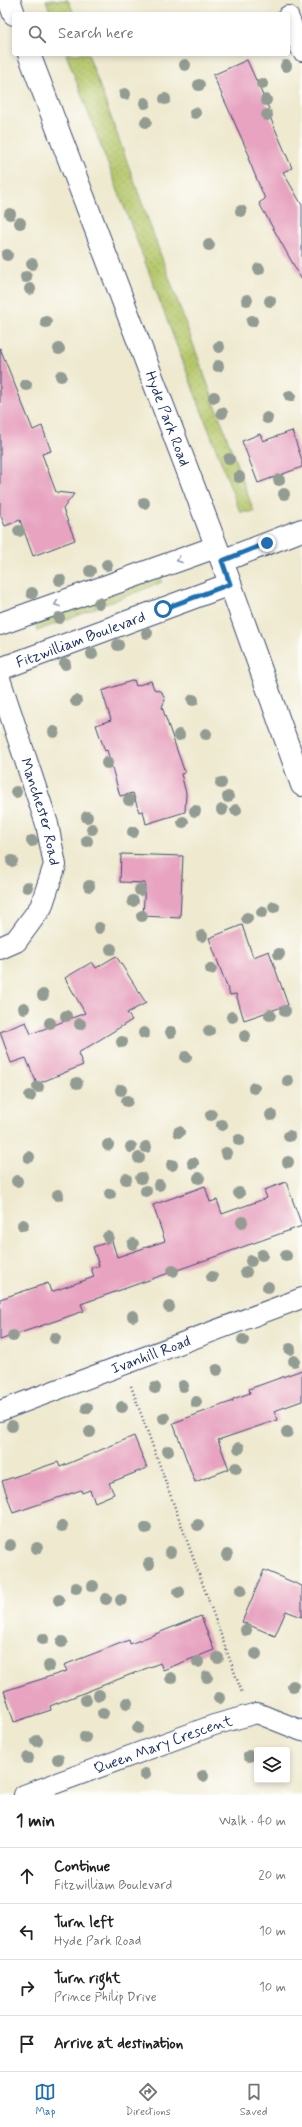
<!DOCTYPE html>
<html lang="en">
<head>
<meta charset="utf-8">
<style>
  body { margin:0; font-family:Mynerve,sans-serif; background:#f2f2f2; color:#222 }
  .controls { position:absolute; right:12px; bottom:12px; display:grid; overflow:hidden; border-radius:4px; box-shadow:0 2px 6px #0003 }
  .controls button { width:36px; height:36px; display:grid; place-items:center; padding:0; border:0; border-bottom:1px solid #e0e0e0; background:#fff; color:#222; font:20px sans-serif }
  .stop { position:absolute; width:12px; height:12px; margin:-9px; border:3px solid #1f6fb2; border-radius:50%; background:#fff }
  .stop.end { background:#1f6fb2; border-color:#fff; box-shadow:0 1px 4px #0008 }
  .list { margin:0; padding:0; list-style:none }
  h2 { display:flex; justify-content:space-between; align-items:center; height:52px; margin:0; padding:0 16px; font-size:17px }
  h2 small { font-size:13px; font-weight:400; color:#767676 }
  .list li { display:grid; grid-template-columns:26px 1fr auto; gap:12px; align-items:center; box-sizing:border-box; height:56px; padding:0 16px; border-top:1px solid #e0e0e0 }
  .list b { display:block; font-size:15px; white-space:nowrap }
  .list p { margin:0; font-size:13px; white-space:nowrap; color:#767676 }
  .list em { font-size:13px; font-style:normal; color:#767676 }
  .icon { flex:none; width:22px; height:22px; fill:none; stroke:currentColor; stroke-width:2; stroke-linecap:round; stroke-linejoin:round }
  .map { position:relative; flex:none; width:302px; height:1795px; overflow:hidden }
  .search { position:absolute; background:#fff; box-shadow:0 2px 6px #0003; left:12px; right:12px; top:12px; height:44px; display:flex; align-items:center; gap:10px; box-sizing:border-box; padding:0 14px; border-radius:4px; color:#767676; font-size:15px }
  .sheet { height:276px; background:#fff }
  nav { display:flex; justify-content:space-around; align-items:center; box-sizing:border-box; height:56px; border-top:1px solid #e0e0e0; background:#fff; font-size:11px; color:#767676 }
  nav a { display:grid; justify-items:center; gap:2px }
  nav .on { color:#1f6fb2 }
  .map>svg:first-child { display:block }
  .grass { fill:url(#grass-dots); stroke:#687b64 }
  .building { fill:#e7a3c0 }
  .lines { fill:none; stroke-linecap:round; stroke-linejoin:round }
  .street-casing { stroke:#3b4b6f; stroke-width:22 }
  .secondary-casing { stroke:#3b4b6f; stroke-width:24 }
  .path { stroke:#3b4b6f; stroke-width:2.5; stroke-dasharray:1 3; stroke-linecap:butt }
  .street { stroke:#fff; stroke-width:20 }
  .secondary { stroke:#fff; stroke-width:22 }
  .tree { fill:#939c93 }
  .oneway { stroke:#8d97ae }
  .route { stroke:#1f6fb2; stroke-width:5 }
  .labels { text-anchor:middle; stroke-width:3; stroke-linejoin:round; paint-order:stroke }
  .street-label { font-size:15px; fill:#1b2f5e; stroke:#fdfcf7 }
</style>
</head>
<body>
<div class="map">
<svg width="302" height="1795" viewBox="0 0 302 1795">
  <defs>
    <pattern id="grass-dots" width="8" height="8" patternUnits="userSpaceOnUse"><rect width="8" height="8" fill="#b5c76a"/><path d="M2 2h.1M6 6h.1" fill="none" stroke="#9bab5e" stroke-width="1.8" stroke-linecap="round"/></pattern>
  </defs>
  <rect width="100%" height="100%" fill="#fdfcf7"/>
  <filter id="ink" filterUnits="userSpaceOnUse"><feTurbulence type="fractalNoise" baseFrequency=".025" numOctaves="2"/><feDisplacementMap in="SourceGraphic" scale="8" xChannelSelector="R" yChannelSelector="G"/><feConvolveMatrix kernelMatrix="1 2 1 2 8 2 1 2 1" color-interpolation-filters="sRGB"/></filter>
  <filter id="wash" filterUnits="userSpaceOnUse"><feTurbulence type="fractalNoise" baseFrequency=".012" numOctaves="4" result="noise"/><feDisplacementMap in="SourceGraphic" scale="16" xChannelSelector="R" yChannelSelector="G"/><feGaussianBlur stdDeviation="0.9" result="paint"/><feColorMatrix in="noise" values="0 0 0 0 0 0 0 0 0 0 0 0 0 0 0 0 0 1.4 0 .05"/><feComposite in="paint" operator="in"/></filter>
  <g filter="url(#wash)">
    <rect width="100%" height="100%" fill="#eee9cf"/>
    <!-- grass -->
    <path class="grass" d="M 46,0 L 68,0 L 74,14 L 51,14 Z
      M 66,54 L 88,54 L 254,512 L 240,512 Z
      M 161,576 L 162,582 L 37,631 L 35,623 Z"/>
    <g id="blocks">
      <!-- building -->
      <path class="building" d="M 247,60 L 269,109 L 267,110 L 292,168 L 283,172 L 302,205 L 302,280 L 259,203 L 265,199 L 248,158 L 250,157 L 213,75 Z
        M 0,348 L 33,430 L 42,426 L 51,451 L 42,454 L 56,492 L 74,494 L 63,509 L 75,540 L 33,556 L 20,520 L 5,526 L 0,514 Z
        M 292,431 L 302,460 L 302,467 L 258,483 L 242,441 L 260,434 L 263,441 Z
        M 134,680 L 136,686 L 151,681 L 154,689 L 162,692 L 165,700 L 162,707 L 185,773 L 181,774 L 186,793 L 185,812 L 146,824 L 143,811 L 139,812 L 133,793 L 120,796 L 107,750 L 105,751 L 96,725 L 111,720 L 102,691 Z
        M 121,854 L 183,856 L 180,918 L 143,916 L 145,883 L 120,882 Z
        M 242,925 L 253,957 L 269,951 L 288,1005 L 244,1020 L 236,994 L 230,995 L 209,938 Z
        M 116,956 L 146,1003 L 127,1013 L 132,1020 L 78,1053 L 83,1065 L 37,1084 L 26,1058 L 11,1063 L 0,1032 L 26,1022 L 31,1034 L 85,1013 L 65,978 L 92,962 L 96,968 Z
        M 286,1182 L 302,1226 L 81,1304 L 84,1311 L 0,1340 L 0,1299 L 48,1283 L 51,1292 L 94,1277 L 91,1268 L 99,1266 L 93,1247 L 112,1241 L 117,1257 L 165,1241 L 153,1205 L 205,1186 L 210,1202 L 217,1200 L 222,1214 L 267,1198 L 264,1190 Z
        M 302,1370 L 302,1401 L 274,1411 L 277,1420 L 218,1440 L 229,1469 L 195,1482 L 173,1423 L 233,1401 L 233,1399 L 250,1393 L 249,1389 Z
        M 134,1436 L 147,1468 L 109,1483 L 114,1494 L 95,1502 L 90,1490 L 82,1493 L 81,1490 L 13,1513 L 2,1481 L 58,1462 L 60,1467 Z
        M 264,1570 L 302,1586 L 302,1617 L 286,1611 L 275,1636 L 242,1622 Z
        M 201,1616 L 214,1650 L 163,1670 L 160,1663 L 50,1706 L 51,1710 L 14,1722 L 4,1691 L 67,1671 L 64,1665 L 129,1640 L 130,1644 Z"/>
    </g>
  </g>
  <g filter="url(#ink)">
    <use href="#blocks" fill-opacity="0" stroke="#3b4b6f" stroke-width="1"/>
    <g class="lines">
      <!-- street casing -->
      <g class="street-casing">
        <g id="street">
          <path d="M 288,16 L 302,51"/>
          <path id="s1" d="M 0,1411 L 302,1298"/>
          <path id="s2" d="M 24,1795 L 214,1725 L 257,1713 L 302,1731"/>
        </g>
      </g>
      <!-- secondary casing -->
      <g class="secondary-casing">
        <g id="secondary">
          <path d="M 9,0 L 14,14"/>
          <path id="s3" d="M 29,54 L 222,561 L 302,785"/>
          <path d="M 222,561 L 302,530"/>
          <path d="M 0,624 L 216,547"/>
          <path id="s4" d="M 0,669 L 230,584"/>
          <path id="s5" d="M 0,682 L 47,824 L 55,865 L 41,907 L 16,941 L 0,948"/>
        </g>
      </g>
      <!-- path -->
      <path class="path" d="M 131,1386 L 242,1693"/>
      <!-- street -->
      <use href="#street" class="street"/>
      <!-- secondary -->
      <use href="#secondary" class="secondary"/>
    </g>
    <!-- trees -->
    <g class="tree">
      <circle cx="185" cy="65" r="6"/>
      <circle cx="286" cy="66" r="6"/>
      <circle cx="262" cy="84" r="6"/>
      <circle cx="199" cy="85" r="6"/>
      <circle cx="125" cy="94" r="6"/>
      <circle cx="165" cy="99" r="6"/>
      <circle cx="266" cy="100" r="6"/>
      <circle cx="145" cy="103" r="6"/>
      <circle cx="195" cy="113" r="6"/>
      <circle cx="267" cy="115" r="6"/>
      <circle cx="146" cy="122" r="6"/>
      <circle cx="241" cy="211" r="6"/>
      <circle cx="10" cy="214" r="6"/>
      <circle cx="20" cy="223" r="6"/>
      <circle cx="209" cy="245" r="6"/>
      <circle cx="7" cy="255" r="6"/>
      <circle cx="32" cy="264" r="6"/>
      <circle cx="259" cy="269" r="6"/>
      <circle cx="26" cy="277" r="6"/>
      <circle cx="30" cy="289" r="6"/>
      <circle cx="247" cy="300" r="6"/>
      <circle cx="270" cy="301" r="6"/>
      <circle cx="252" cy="321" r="6"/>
      <circle cx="46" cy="322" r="6"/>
      <circle cx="219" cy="347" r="6"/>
      <circle cx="59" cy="349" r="6"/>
      <circle cx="218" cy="366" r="6"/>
      <circle cx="61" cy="376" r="6"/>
      <circle cx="26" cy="385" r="6"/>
      <circle cx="290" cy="396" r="6"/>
      <circle cx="214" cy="397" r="6"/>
      <circle cx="222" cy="413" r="6"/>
      <circle cx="267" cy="418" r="6"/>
      <circle cx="229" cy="459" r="6"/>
      <circle cx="239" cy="477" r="6"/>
      <circle cx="279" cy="480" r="6"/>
      <circle cx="284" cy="494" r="6"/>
      <circle cx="144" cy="503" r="6"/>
      <circle cx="19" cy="531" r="6"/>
      <circle cx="107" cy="565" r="6"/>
      <circle cx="90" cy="571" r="6"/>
      <circle cx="60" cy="580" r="6"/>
      <circle cx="32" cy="593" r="6"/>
      <circle cx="99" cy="603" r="6"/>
      <circle cx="59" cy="618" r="6"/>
      <circle cx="147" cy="633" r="6"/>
      <circle cx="118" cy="645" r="6"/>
      <circle cx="92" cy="654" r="6"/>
      <circle cx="65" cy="664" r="6"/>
      <circle cx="193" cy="700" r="6"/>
      <circle cx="76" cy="701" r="6"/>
      <circle cx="54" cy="732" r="6"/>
      <circle cx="206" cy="734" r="6"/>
      <circle cx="179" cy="735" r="6"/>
      <circle cx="107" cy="763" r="6"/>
      <circle cx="221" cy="783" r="6"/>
      <circle cx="16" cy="792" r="6"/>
      <circle cx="228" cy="797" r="6"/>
      <circle cx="129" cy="800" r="6"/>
      <circle cx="222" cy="810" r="6"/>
      <circle cx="236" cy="810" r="6"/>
      <circle cx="195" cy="811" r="6"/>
      <circle cx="87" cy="817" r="6"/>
      <circle cx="183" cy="822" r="6"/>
      <circle cx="92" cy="829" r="6"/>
      <circle cx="133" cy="832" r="6"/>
      <circle cx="32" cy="841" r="6"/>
      <circle cx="87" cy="841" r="6"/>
      <circle cx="12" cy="861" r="6"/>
      <circle cx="89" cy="886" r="6"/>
      <circle cx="27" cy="887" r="6"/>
      <circle cx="140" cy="890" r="6"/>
      <circle cx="133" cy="901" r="6"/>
      <circle cx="274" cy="907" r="6"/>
      <circle cx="262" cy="912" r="6"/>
      <circle cx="142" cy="916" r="6"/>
      <circle cx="247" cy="918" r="6"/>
      <circle cx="99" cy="928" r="6"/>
      <circle cx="202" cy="936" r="6"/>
      <circle cx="111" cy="949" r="6"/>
      <circle cx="279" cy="954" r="6"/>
      <circle cx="211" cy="969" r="6"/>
      <circle cx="43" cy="995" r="6"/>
      <circle cx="24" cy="1008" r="6"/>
      <circle cx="285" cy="1011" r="6"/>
      <circle cx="270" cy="1015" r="6"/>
      <circle cx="66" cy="1016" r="6"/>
      <circle cx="232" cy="1017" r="6"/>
      <circle cx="50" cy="1023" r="6"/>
      <circle cx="80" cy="1024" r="6"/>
      <circle cx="209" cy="1031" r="6"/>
      <circle cx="171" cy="1032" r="6"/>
      <circle cx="144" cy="1033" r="6"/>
      <circle cx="245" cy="1036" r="6"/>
      <circle cx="122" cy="1042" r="6"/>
      <circle cx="186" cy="1057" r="6"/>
      <circle cx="288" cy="1081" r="6"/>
      <circle cx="77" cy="1083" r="6"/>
      <circle cx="38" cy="1087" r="6"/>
      <circle cx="254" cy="1088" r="6"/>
      <circle cx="121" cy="1090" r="6"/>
      <circle cx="30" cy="1096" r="6"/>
      <circle cx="127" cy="1101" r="6"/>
      <circle cx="211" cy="1115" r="6"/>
      <circle cx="271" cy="1115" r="6"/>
      <circle cx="222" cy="1125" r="6"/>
      <circle cx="179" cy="1132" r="6"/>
      <circle cx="289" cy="1136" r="6"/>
      <circle cx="239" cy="1140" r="6"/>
      <circle cx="108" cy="1145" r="6"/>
      <circle cx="131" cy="1147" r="6"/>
      <circle cx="146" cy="1147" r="6"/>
      <circle cx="226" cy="1153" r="6"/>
      <circle cx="29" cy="1157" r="6"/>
      <circle cx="139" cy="1158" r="6"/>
      <circle cx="288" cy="1162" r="6"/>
      <circle cx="193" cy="1163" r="6"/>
      <circle cx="172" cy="1165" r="6"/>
      <circle cx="141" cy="1178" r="6"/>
      <circle cx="199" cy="1178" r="6"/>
      <circle cx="126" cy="1179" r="6"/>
      <circle cx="17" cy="1181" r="6"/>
      <circle cx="159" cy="1185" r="6"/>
      <circle cx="146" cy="1191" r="6"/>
      <circle cx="239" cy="1193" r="6"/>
      <circle cx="110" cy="1194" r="6"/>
      <circle cx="58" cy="1195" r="6"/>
      <circle cx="242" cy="1222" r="6"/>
      <circle cx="23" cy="1225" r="6"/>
      <circle cx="108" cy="1237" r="6"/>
      <circle cx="133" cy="1244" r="6"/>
      <circle cx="262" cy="1255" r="6"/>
      <circle cx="286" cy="1256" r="6"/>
      <circle cx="251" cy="1261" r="6"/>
      <circle cx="173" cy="1271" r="6"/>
      <circle cx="246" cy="1272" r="6"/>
      <circle cx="212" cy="1277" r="6"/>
      <circle cx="268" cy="1287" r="6"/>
      <circle cx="169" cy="1307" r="6"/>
      <circle cx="133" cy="1316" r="6"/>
      <circle cx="13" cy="1336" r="6"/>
      <circle cx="55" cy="1338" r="6"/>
      <circle cx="243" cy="1340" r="6"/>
      <circle cx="290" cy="1349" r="6"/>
      <circle cx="294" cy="1361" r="6"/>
      <circle cx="217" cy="1370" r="6"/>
      <circle cx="183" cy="1386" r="6"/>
      <circle cx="155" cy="1388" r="6"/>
      <circle cx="196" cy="1402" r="6"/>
      <circle cx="122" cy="1407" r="6"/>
      <circle cx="87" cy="1408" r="6"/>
      <circle cx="164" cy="1418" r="6"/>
      <circle cx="12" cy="1426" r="6"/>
      <circle cx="90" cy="1432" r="6"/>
      <circle cx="287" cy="1432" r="6"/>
      <circle cx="239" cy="1448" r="6"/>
      <circle cx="168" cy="1451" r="6"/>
      <circle cx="236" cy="1468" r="6"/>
      <circle cx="198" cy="1525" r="6"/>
      <circle cx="62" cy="1526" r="6"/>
      <circle cx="146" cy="1528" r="6"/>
      <circle cx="10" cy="1545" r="6"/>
      <circle cx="37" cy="1548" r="6"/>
      <circle cx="170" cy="1552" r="6"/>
      <circle cx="227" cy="1555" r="6"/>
      <circle cx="149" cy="1564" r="6"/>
      <circle cx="93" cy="1586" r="6"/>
      <circle cx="76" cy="1588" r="6"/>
      <circle cx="241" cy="1590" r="6"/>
      <circle cx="179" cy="1592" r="6"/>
      <circle cx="106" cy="1599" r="6"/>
      <circle cx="59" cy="1600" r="6"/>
      <circle cx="121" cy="1600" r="6"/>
      <circle cx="246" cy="1630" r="6"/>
      <circle cx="43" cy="1639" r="6"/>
      <circle cx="62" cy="1642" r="6"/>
      <circle cx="256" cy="1654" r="6"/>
      <circle cx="218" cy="1658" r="6"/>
      <circle cx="198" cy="1662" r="6"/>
      <circle cx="49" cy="1666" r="6"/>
      <circle cx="207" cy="1677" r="6"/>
      <circle cx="171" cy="1678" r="6"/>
      <circle cx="293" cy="1686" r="6"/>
      <circle cx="99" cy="1695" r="6"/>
      <circle cx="219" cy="1698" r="6"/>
      <circle cx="86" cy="1700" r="6"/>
      <circle cx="127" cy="1703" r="6"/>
      <circle cx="103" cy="1713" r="6"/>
      <circle cx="138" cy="1728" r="6"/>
      <circle cx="85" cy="1737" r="6"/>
      <circle cx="37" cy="1741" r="6"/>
      <circle cx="249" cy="1756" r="6"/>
      <circle cx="28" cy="1758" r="6"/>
      <circle cx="58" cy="1759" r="6"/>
      <circle cx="145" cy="1774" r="6"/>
      <circle cx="203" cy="1776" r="6"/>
    </g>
    <!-- one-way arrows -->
    <defs><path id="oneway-chevron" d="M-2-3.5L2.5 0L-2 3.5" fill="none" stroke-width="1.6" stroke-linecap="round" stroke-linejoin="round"/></defs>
    <g class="oneway">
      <use href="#oneway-chevron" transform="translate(179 560) rotate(160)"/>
      <use href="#oneway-chevron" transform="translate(57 604) rotate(160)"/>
    </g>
  </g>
  <g class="lines" filter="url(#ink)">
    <!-- route -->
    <path class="route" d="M 163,609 L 230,584 L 222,561 L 267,543"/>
  </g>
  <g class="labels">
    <!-- street labels -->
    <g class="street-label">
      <text dy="5" stroke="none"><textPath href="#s3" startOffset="390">Hyde Park Road</textPath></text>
      <text dy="5" stroke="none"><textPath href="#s4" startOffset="86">Fitzwilliam Boulevard</textPath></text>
      <text dy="5" stroke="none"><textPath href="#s5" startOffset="136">Manchester Road</textPath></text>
      <text dy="5" stroke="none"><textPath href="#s1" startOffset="161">Ivanhill Road</textPath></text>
      <text dy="5" stroke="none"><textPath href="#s2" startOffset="148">Queen Mary Crescent</textPath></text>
    </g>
  </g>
</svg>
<div class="controls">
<button><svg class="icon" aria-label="layers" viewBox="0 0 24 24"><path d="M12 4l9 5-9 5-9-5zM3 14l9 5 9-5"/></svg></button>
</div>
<div class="stop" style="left:163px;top:609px"></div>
<div class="stop end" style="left:267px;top:543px"></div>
<div class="search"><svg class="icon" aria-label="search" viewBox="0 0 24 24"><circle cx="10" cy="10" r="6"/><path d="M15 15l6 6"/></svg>Search here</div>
</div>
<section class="sheet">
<h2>1 min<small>Walk · 40 m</small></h2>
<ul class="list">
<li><svg class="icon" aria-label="ahead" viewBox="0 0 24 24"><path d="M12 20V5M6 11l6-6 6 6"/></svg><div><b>Continue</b><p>Fitzwilliam Boulevard</p></div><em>20 m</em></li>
<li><svg class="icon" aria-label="left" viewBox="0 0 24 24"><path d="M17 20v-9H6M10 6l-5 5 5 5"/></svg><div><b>Turn left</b><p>Hyde Park Road</p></div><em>10 m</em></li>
<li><svg class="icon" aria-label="right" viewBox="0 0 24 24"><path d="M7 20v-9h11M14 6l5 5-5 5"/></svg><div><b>Turn right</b><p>Prince Philip Drive</p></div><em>10 m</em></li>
<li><svg class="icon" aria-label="arrive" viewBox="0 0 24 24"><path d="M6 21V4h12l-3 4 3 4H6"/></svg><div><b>Arrive at destination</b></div></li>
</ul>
</section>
<nav>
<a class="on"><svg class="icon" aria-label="map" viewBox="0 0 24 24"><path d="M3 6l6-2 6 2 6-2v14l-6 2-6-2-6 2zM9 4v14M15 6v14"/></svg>Map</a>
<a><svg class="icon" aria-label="directions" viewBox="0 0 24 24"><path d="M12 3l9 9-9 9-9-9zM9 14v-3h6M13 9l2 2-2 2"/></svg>Directions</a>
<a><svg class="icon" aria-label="saved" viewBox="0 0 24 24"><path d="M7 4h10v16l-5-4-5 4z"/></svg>Saved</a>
</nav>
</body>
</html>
